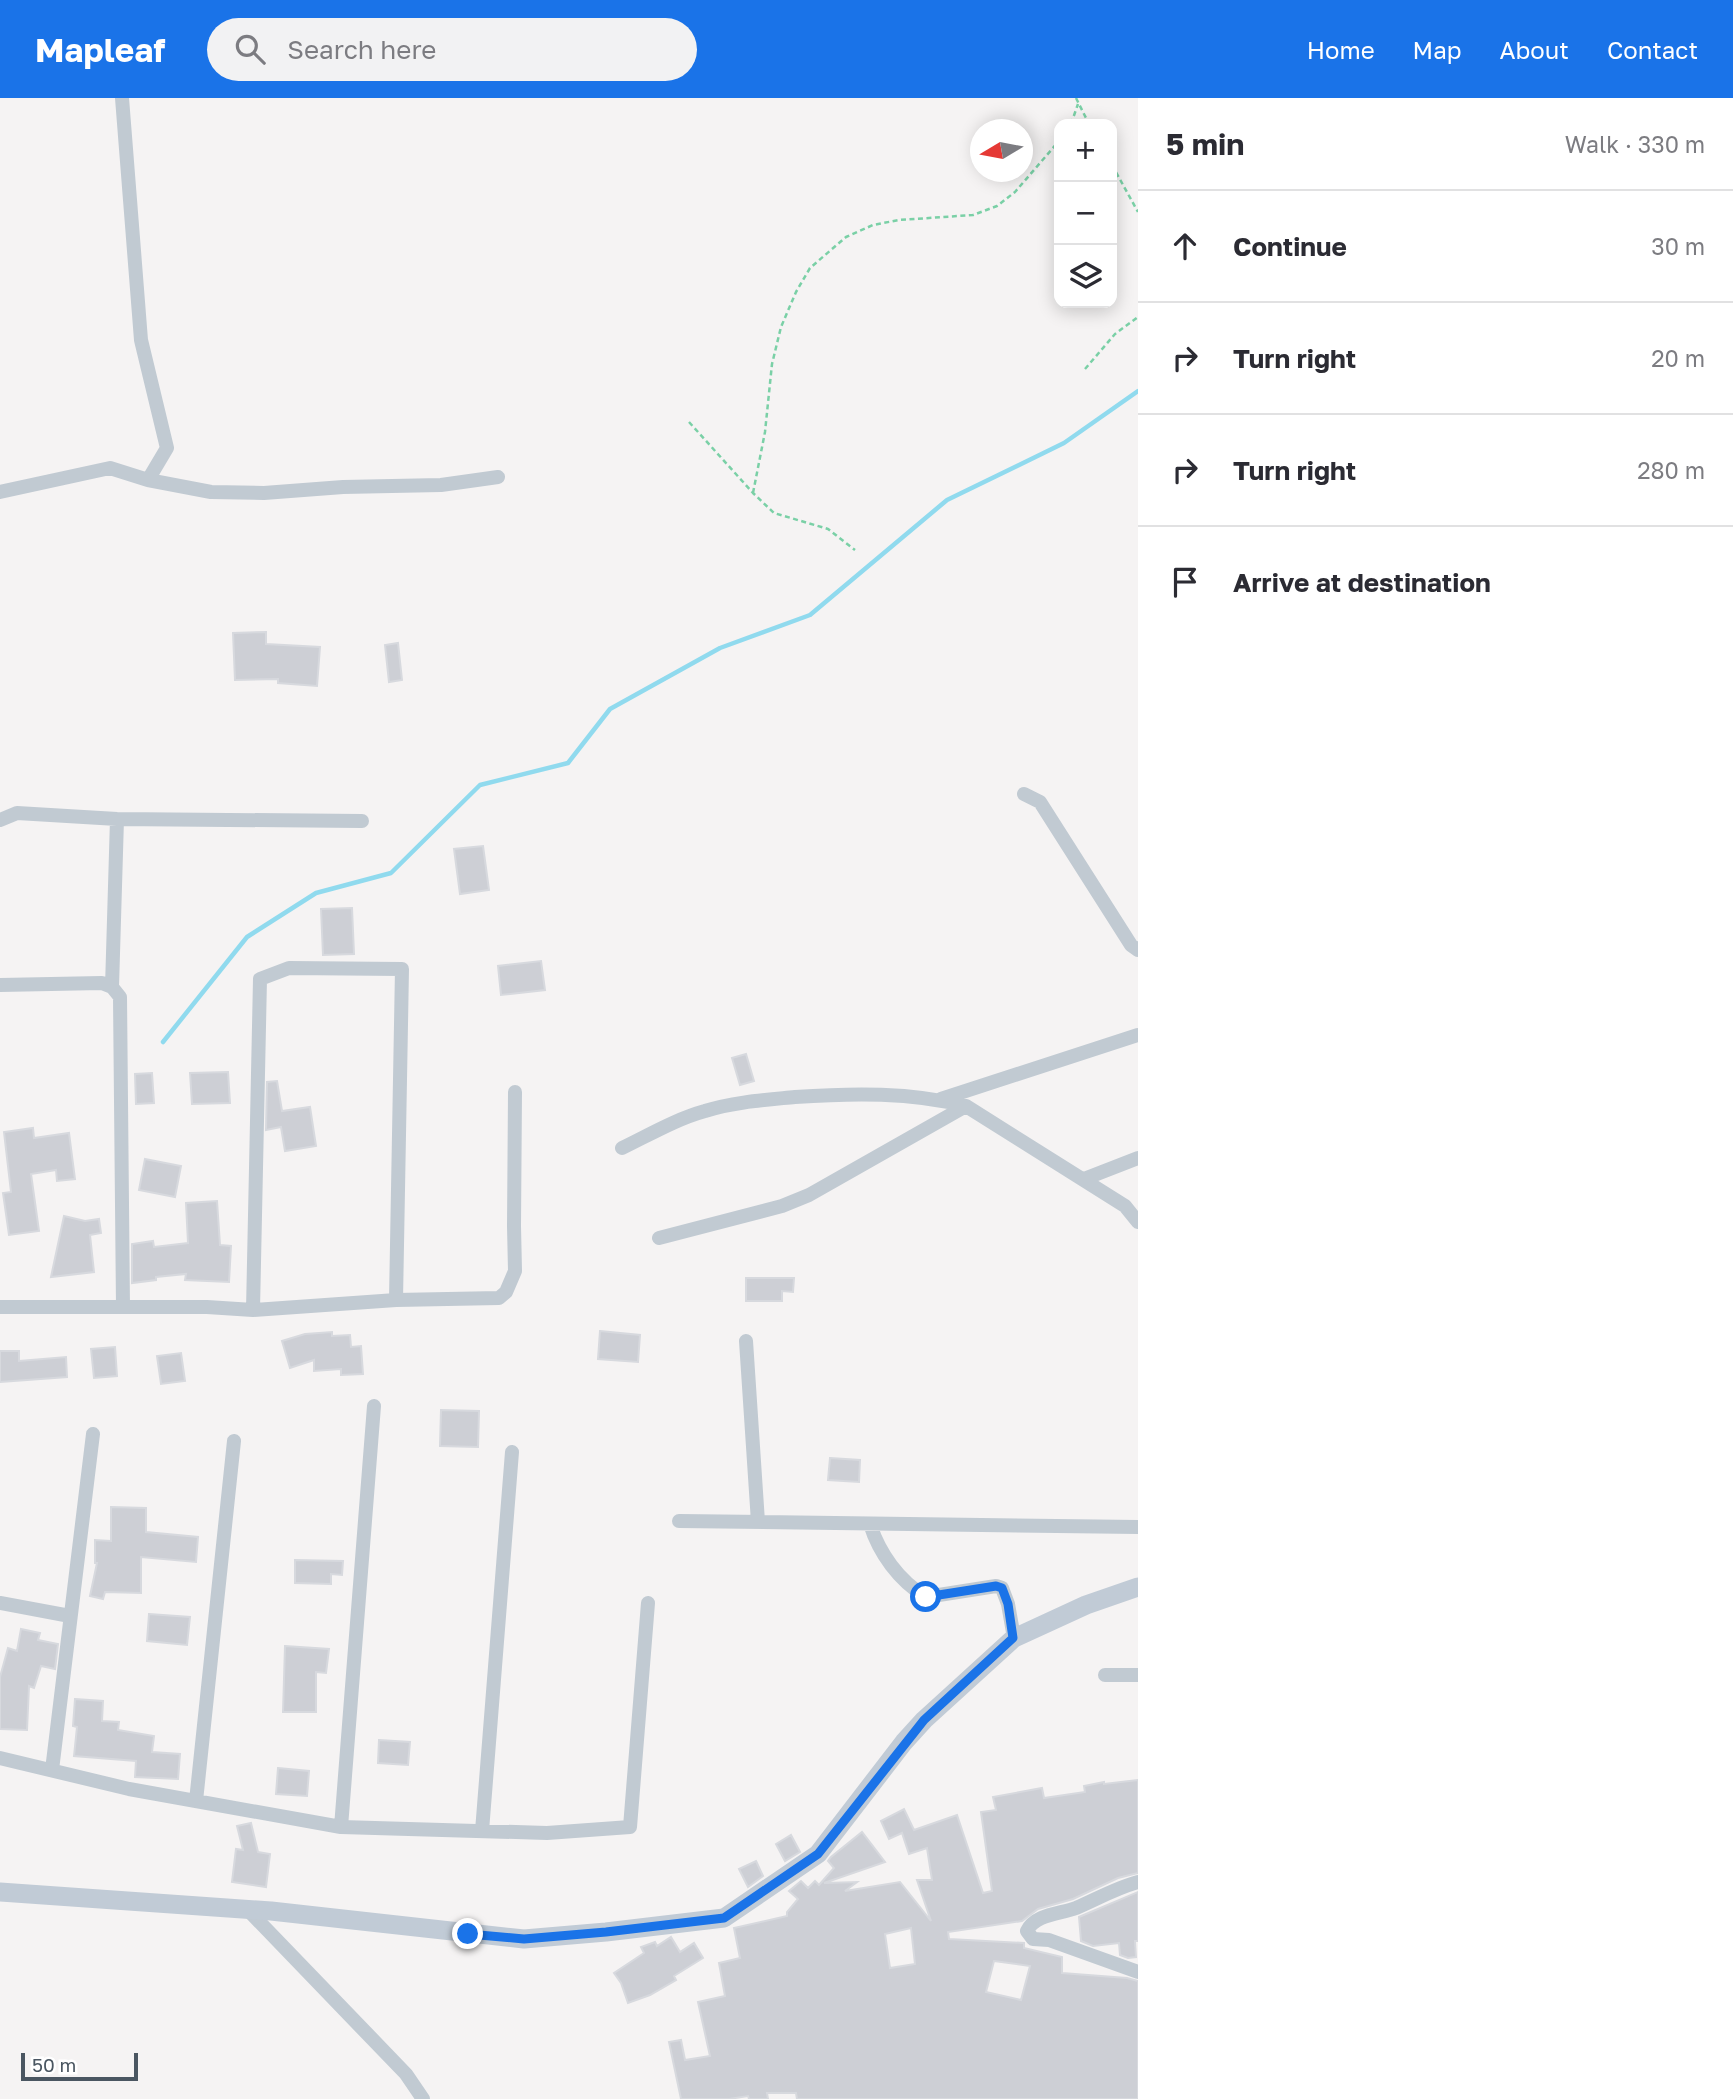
<!DOCTYPE html>
<html lang="en">
<head>
<meta charset="utf-8">
<style>
  body { margin:0; font-family:"Golos Text",sans-serif; background:#f2f2f3; color:#2b2b33 }
  .controls { position:absolute; right:21px; top:21px; display:grid; overflow:hidden; border-radius:14px; box-shadow:0 4px 18px #0003 }
  .controls button { width:63px; height:63px; display:grid; place-items:center; padding:0; border:0; border-bottom:2px solid #e1e1e2; background:#fff; color:#2b2b33; font:35px sans-serif }
  .compass { position:absolute; left:970px; top:21px; width:63px; height:63px; border-radius:50%; background:#fff; box-shadow:0 4px 18px #0003; rotate:260deg }
  .scale { position:absolute; left:21px; bottom:18px; width:117px; box-sizing:border-box; padding-left:7px; border:4px solid #4a5661; border-top:0; font-size:19px; line-height:24px; white-space:nowrap; color:#4a5661; -webkit-text-stroke:5px #fff; paint-order:stroke }
  .stop { position:absolute; width:21px; height:21px; margin:-16px; border:5px solid #1a73e8; border-radius:50%; background:#fff }
  .stop.end { background:#1a73e8; border-color:#fff; box-shadow:0 2px 7px #0008 }
  .list { margin:0; padding:0; list-style:none }
  h2 { display:flex; justify-content:space-between; align-items:center; height:91px; margin:0; padding:0 28px; font-size:30px }
  h2 small { font-size:23px; font-weight:400; color:#7c7c81 }
  .list li { display:grid; grid-template-columns:46px 1fr auto; gap:21px; align-items:center; box-sizing:border-box; height:112px; padding:0 28px; border-top:2px solid #e1e1e2 }
  .list b { display:block; font-size:26px; white-space:nowrap }
  .list em { font-size:23px; font-style:normal; color:#7c7c81 }
  .icon { flex:none; width:38px; height:38px; fill:none; stroke:currentColor; stroke-width:2; stroke-linecap:round; stroke-linejoin:round }
  .map { position:relative; flex:none; width:1138px; height:2001px; overflow:hidden }
  header { display:flex; align-items:center; gap:42px; box-sizing:border-box; height:98px; padding:0 35px; background:#1a73e8; color:#fff }
  header strong { font-size:33px }
  nav { display:flex; gap:38px; margin-inline-start:auto; font-size:24px }
  .search { width:490px; height:63px; background:#f2f2f3; display:flex; align-items:center; gap:18px; box-sizing:border-box; padding:0 24px; border-radius:38px; color:#7c7c81; font-size:26px }
  main { display:flex }
  aside { flex:1; background:#fff }
  .map>svg:first-child { display:block }
  .lines { fill:none; stroke-linecap:round; stroke-linejoin:round }
  .stream { stroke:#90daee; stroke-width:4.5 }
  .building { fill:#cdcfd5; stroke:#d7d9de; stroke-width:2; fill-rule:evenodd }
  .path { stroke:#7ad0a6; stroke-width:2.5; stroke-dasharray:5 3.5; stroke-linecap:butt }
  .street { stroke:#c1cad2; stroke-width:14 }
  .secondary { stroke:#c1cbd6; stroke-width:19 }
  .route { stroke:#1a73e8; stroke-width:9 }
</style>
</head>
<body>
<header>
<strong>Mapleaf</strong>
<div class="search"><svg class="icon" aria-label="search" viewBox="0 0 24 24"><circle cx="10" cy="10" r="6"/><path d="M15 15l6 6"/></svg>Search here</div>
<nav><a>Home</a><a>Map</a><a>About</a><a>Contact</a></nav>
</header>
<main>
<div class="map">
<svg width="1138" height="2001" viewBox="0 0 1138 2001">
  <rect width="100%" height="100%" fill="#f5f3f3"/>
  <g class="lines">
    <!-- stream -->
    <path class="stream" d="M 163,944 L 247,839 L 316,795 L 391,775 L 480,687 L 568,665 L 610,611 L 720,550 L 810,517 L 947,402 L 1064,345 L 1138,293"/>
  </g>
  <!-- building -->
  <path class="building" d="M 266,534 L 266,546 L 320,549 L 317,588 L 278,585 L 278,581 L 235,582 L 233,535 Z
    M 398,545 L 402,582 L 389,584 L 385,547 Z
    M 483,748 L 489,792 L 460,796 L 454,751 Z
    M 352,810 L 354,856 L 323,857 L 321,811 Z
    M 541,863 L 545,892 L 501,897 L 498,868 Z
    M 746,956 L 754,983 L 740,987 L 732,960 Z
    M 228,974 L 230,1005 L 192,1006 L 190,975 Z
    M 152,975 L 154,1005 L 136,1006 L 135,976 Z
    M 277,983 L 282,1013 L 310,1009 L 316,1048 L 285,1053 L 281,1029 L 266,1032 L 267,984 Z
    M 33,1030 L 34,1040 L 69,1035 L 75,1081 L 57,1083 L 56,1072 L 31,1076 L 39,1133 L 9,1137 L 3,1095 L 11,1094 L 4,1034 Z
    M 145,1061 L 181,1068 L 175,1099 L 139,1092 Z
    M 217,1103 L 220,1147 L 231,1148 L 229,1184 L 185,1182 L 186,1176 L 156,1179 L 156,1182 L 132,1185 L 132,1146 L 153,1143 L 154,1149 L 188,1145 L 186,1105 Z
    M 64,1118 L 85,1123 L 99,1121 L 101,1135 L 90,1137 L 94,1174 L 51,1179 Z
    M 746,1180 L 794,1180 L 793,1194 L 782,1193 L 782,1203 L 746,1203 Z
    M 600,1233 L 640,1237 L 638,1264 L 598,1261 Z
    M 332,1234 L 332,1238 L 350,1237 L 351,1249 L 361,1248 L 363,1276 L 341,1277 L 341,1271 L 314,1273 L 314,1262 L 290,1270 L 282,1243 L 305,1236 Z
    M 115,1249 L 117,1278 L 94,1280 L 91,1251 Z
    M 0,1253 L 19,1253 L 19,1263 L 66,1259 L 67,1279 L 0,1284 Z
    M 181,1255 L 185,1283 L 161,1286 L 157,1258 Z
    M 441,1312 L 479,1313 L 478,1349 L 440,1348 Z
    M 830,1360 L 860,1362 L 859,1384 L 828,1382 Z
    M 111,1409 L 146,1410 L 146,1434 L 198,1439 L 196,1464 L 141,1459 L 141,1495 L 105,1494 L 103,1501 L 90,1498 L 97,1465 L 95,1465 L 95,1442 L 111,1443 Z
    M 295,1462 L 343,1463 L 342,1477 L 331,1476 L 331,1486 L 295,1485 Z
    M 149,1516 L 190,1519 L 187,1547 L 147,1543 Z
    M 21,1531 L 40,1535 L 38,1542 L 58,1546 L 55,1571 L 41,1568 L 34,1590 L 29,1588 L 27,1632 L 0,1631 L 0,1579 L 8,1550 L 17,1553 Z
    M 285,1548 L 329,1551 L 326,1575 L 316,1574 L 316,1614 L 283,1614 Z
    M 75,1601 L 103,1603 L 102,1623 L 119,1624 L 118,1632 L 154,1638 L 152,1654 L 180,1656 L 178,1681 L 135,1679 L 136,1663 L 74,1658 L 77,1629 L 73,1628 Z
    M 379,1642 L 410,1644 L 408,1667 L 378,1665 Z
    M 278,1670 L 309,1673 L 307,1698 L 276,1696 Z
    M 1138,1682 L 1138,1775 L 1118,1780 L 1073,1801 L 1038,1811 L 1022,1823 L 948,1834 L 949,1841 L 1024,1845 L 1024,1850 L 1062,1859 L 1062,1875 L 1127,1880 L 1138,1883 L 1138,2001 L 797,2001 L 796,1995 L 767,1995 L 768,2001 L 749,2001 L 748,1998 L 729,2001 L 681,2001 L 669,1944 L 681,1942 L 685,1962 L 710,1958 L 698,1904 L 725,1898 L 719,1865 L 740,1860 L 734,1830 L 787,1818 L 787,1814 L 798,1801 L 789,1793 L 801,1783 L 808,1790 L 815,1783 L 819,1787 L 834,1770 L 828,1763 L 831,1759 L 862,1734 L 885,1764 L 824,1785 L 857,1784 L 845,1793 L 900,1784 L 931,1823 L 917,1782 L 932,1782 L 927,1750 L 909,1756 L 902,1735 L 889,1741 L 881,1723 L 904,1711 L 914,1732 L 957,1717 L 983,1795 L 992,1793 L 981,1714 L 996,1712 L 993,1699 L 1042,1690 L 1044,1700 L 1085,1694 L 1084,1688 L 1104,1684 L 1104,1686 ZM 911,1830 L 915,1866 L 890,1870 L 885,1836 ZM 994,1863 L 1030,1868 L 1021,1902 L 986,1894 Z
    M 251,1725 L 258,1754 L 270,1756 L 266,1789 L 232,1784 L 236,1751 L 243,1752 L 237,1728 Z
    M 791,1737 L 800,1754 L 785,1763 L 776,1746 Z
    M 756,1763 L 763,1778 L 748,1789 L 739,1771 Z
    M 1138,1794 L 1138,1843 L 1135,1843 L 1136,1859 L 1128,1860 L 1120,1857 L 1119,1845 L 1093,1848 L 1081,1843 L 1079,1819 Z
    M 671,1839 L 680,1854 L 694,1845 L 703,1860 L 674,1878 L 676,1882 L 650,1897 L 628,1905 L 621,1885 L 614,1875 L 644,1855 L 641,1849 L 655,1844 L 657,1848 Z"/>
  <g class="lines">
    <!-- path -->
    <path class="path" d="M 1076,0 L 1089,26
      M 1071,26 L 1078,6
      M 1112,67 L 1138,114
      M 1085,271 L 1115,236 L 1138,219
      M 689,324 L 753,395 L 774,415 L 828,431 L 855,452
      M 753,395 L 765,334 L 772,266 L 781,229 L 796,194 L 810,170 L 846,139 L 873,127 L 899,122 L 973,117 L 997,108 L 1015,94 L 1059,43"/>
    <!-- street -->
    <path class="street" d="M 122,0 L 141,242 L 167,350 L 148,382 L 211,394 L 264,395 L 343,389 L 441,387 L 498,379
      M 0,394 L 110,370 L 148,382
      M 1024,696 L 1040,704 L 1131,847 L 1138,852
      M 0,722 L 17,715 L 117,721 L 362,723
      M 0,887 L 102,885 L 112,889 L 120,899 L 123,1209
      M 112,889 L 117,721
      M 941,1001 L 1138,937
      M 622,1050 C 649,1037 676,1021 705,1013 C 734,1004 765,1002 795,999 C 853,995 910,994 966,1008 L 1125,1108 L 1138,1124
      M 1084,1081 L 1138,1060
      M 659,1140 L 782,1108 L 809,1097 L 966,1008
      M 0,1209 L 207,1209 L 253,1212 L 396,1202 L 499,1200 L 506,1194 L 515,1173 L 514,1128 L 515,994
      M 253,1212 L 260,881 L 289,870 L 402,871 L 396,1202
      M 746,1243 L 758,1424
      M 679,1423 L 1138,1429
      M 870,1426 C 879,1455 899,1483 926,1499 L 996,1488 L 1002,1490 L 1008,1506 L 1014,1540
      M 0,1505 L 70,1518
      M 1105,1577 L 1138,1577
      M 0,1660 L 129,1691 L 341,1729 L 547,1735 L 630,1729 L 648,1505
      M 52,1672 L 93,1336
      M 196,1703 L 234,1343
      M 341,1729 L 374,1308
      M 482,1733 L 512,1354
      M 1138,1784 C 1116,1790 1097,1801 1076,1810 C 1060,1816 1035,1816 1027,1833 L 1033,1841 L 1049,1842 L 1138,1874
      M 247,1811 L 406,1976 L 423,2001"/>
    <!-- secondary -->
    <path class="secondary" d="M 0,1794 L 271,1813 L 524,1841 L 606,1834 L 724,1820 L 818,1756 L 904,1644 L 924,1622 L 1014,1540 L 1086,1507 L 1138,1489"/>
  </g>
  <g class="lines">
    <!-- route -->
    <path class="route" d="M 468,1836 L 524,1841 L 606,1834 L 724,1820 L 818,1756 L 924,1622 L 1013,1540 L 1008,1506 L 1002,1490 L 996,1488 L 926,1499"/>
  </g>
</svg>
<div class="controls">
<button>+</button>
<button>−</button>
<button><svg class="icon" aria-label="layers" viewBox="0 0 24 24"><path d="M12 4l9 5-9 5-9-5zM3 14l9 5 9-5"/></svg></button>
</div>
<svg class="compass" viewBox="-18 -18 36 36"><path d="M0-13l5 13h-10z" fill="#e53935"/><path d="M0 13l5-13h-10z" fill="#7c7c81"/></svg>
<div class="scale">50 m</div>
<div class="stop" style="left:926px;top:1499px"></div>
<div class="stop end" style="left:468px;top:1836px"></div>
</div>
<aside>
<h2>5 min<small>Walk · 330 m</small></h2>
<ul class="list">
<li><svg class="icon" aria-label="ahead" viewBox="0 0 24 24"><path d="M12 20V5M6 11l6-6 6 6"/></svg><div><b>Continue</b></div><em>30 m</em></li>
<li><svg class="icon" aria-label="right" viewBox="0 0 24 24"><path d="M7 20v-9h11M14 6l5 5-5 5"/></svg><div><b>Turn right</b></div><em>20 m</em></li>
<li><svg class="icon" aria-label="right" viewBox="0 0 24 24"><path d="M7 20v-9h11M14 6l5 5-5 5"/></svg><div><b>Turn right</b></div><em>280 m</em></li>
<li><svg class="icon" aria-label="arrive" viewBox="0 0 24 24"><path d="M6 21V4h12l-3 4 3 4H6"/></svg><div><b>Arrive at destination</b></div></li>
</ul>
</aside>
</main>
</body>
</html>
